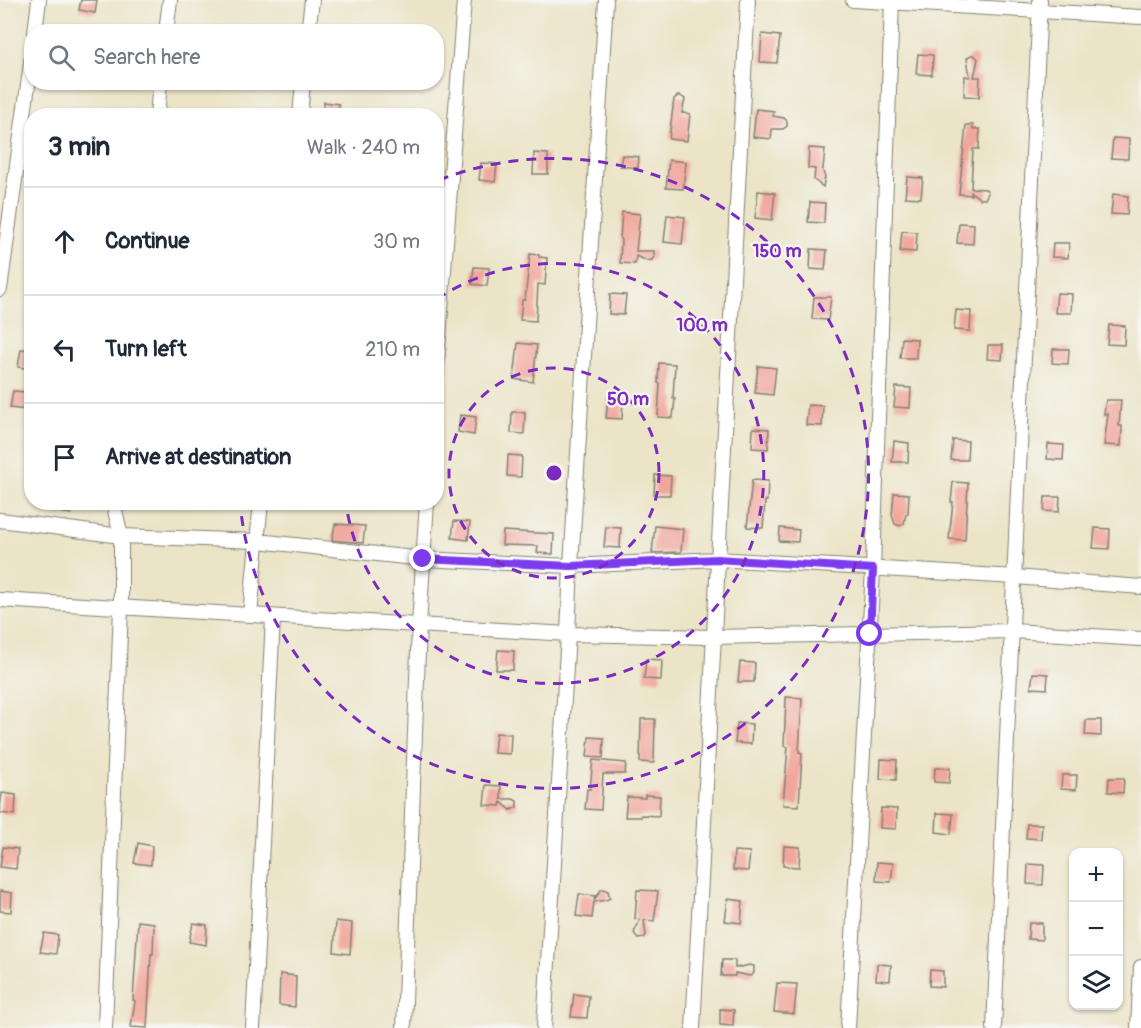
<!DOCTYPE html>
<html lang="en">
<head>
<meta charset="utf-8">
<style>
  body { margin:0; font-family:Pangolin,sans-serif; background:#f2f2f3; color:#1f2937 }
  .controls { position:absolute; right:18px; bottom:18px; display:grid; overflow:hidden; border-radius:12px; box-shadow:0 2px 4px #0004 }
  .controls button { width:54px; height:54px; display:grid; place-items:center; padding:0; border:0; border-bottom:2px solid #e0e1e3; background:#fff; color:#1f2937; font:30px sans-serif }
  .stop { position:absolute; width:18px; height:18px; margin:-14px; border:4px solid #7c3aed; border-radius:50%; background:#fff }
  .stop.end { background:#7c3aed; border-color:#fff; box-shadow:0 2px 6px #0008 }
  .list { margin:0; padding:0; list-style:none }
  h2 { display:flex; justify-content:space-between; align-items:center; height:78px; margin:0; padding:0 24px; font-size:26px }
  h2 small { font-size:20px; font-weight:400; color:#747a83 }
  .list li { display:grid; grid-template-columns:39px 1fr auto; gap:18px; align-items:center; box-sizing:border-box; height:108px; padding:0 24px; border-top:2px solid #e0e1e3 }
  .list b { display:block; font-size:22px; white-space:nowrap }
  .list em { font-size:20px; font-style:normal; color:#747a83 }
  .icon { flex:none; width:33px; height:33px; fill:none; stroke:currentColor; stroke-width:2; stroke-linecap:round; stroke-linejoin:round }
  .map { position:relative; flex:none; width:1141px; height:1028px; overflow:hidden }
  .search { position:absolute; background:#fff; box-shadow:0 2px 4px #0004; left:24px; top:24px; width:420px; height:66px; display:flex; align-items:center; gap:15px; box-sizing:border-box; padding:0 21px; border-radius:24px; color:#747a83; font-size:22px }
  .panel { position:absolute; background:#fff; box-shadow:0 2px 4px #0004; left:24px; top:108px; width:420px; height:402px; border-radius:24px }
  .map>svg:first-child { display:block }
  .building { fill:#f1a69b }
  .lines { fill:none; stroke-linecap:round; stroke-linejoin:round }
  .minor-casing { stroke:#848072; stroke-width:16 }
  .minor { stroke:#fff; stroke-width:14 }
  .route { stroke:#7c3aed; stroke-width:8 }
  .ring { fill:none; stroke:#7b2cbf; stroke-width:3; stroke-dasharray:10 8 }
  .centre { fill:#7b2cbf; stroke:#f6f6f2; stroke-width:3 }
  .ring-label { font-size:18px; text-anchor:middle; font-weight:bold; fill:#7b2cbf; stroke:#f6f6f2; stroke-width:4.5; stroke-linejoin:round; paint-order:stroke }
</style>
</head>
<body>
<div class="map">
<svg width="1141" height="1028" viewBox="0 0 1141 1028">
  <rect width="100%" height="100%" fill="#f6f6f2"/>
  <filter id="ink" filterUnits="userSpaceOnUse"><feTurbulence type="fractalNoise" baseFrequency=".0167" numOctaves="2"/><feDisplacementMap in="SourceGraphic" scale="12" xChannelSelector="R" yChannelSelector="G"/><feConvolveMatrix kernelMatrix="1 2 1 2 8 2 1 2 1" color-interpolation-filters="sRGB"/></filter>
  <filter id="wash" filterUnits="userSpaceOnUse"><feTurbulence type="fractalNoise" baseFrequency=".008" numOctaves="4" result="noise"/><feDisplacementMap in="SourceGraphic" scale="24" xChannelSelector="R" yChannelSelector="G"/><feGaussianBlur stdDeviation="1.35" result="paint"/><feColorMatrix in="noise" values="0 0 0 0 0 0 0 0 0 0 0 0 0 0 0 0 0 1.4 0 .05"/><feComposite in="paint" operator="in"/></filter>
  <g filter="url(#wash)">
    <rect width="100%" height="100%" fill="#ebe4c7"/>
    <g id="blocks">
      <!-- building -->
      <path class="building" d="M 81,0 L 97,0 L 95,13 L 79,10 Z
        M 762,34 L 780,36 L 777,63 L 760,62 Z
        M 918,54 L 933,55 L 932,75 L 916,74 Z
        M 971,55 L 974,55 L 978,59 L 974,77 L 980,77 L 979,97 L 964,96 L 965,76 L 970,77 L 967,58 Z
        M 679,95 L 685,99 L 682,113 L 690,114 L 687,141 L 669,139 L 674,99 Z
        M 324,102 L 339,104 L 338,116 L 322,116 Z
        M 756,109 L 774,111 L 773,116 L 784,118 L 787,121 L 787,126 L 783,129 L 772,129 L 771,139 L 753,137 Z
        M 966,125 L 973,125 L 973,129 L 980,129 L 979,149 L 973,149 L 971,188 L 986,189 L 988,193 L 985,199 L 980,199 L 971,192 L 971,195 L 959,194 Z
        M 1113,138 L 1129,139 L 1128,159 L 1111,158 Z
        M 809,148 L 825,149 L 823,169 L 822,169 L 825,177 L 823,187 L 814,180 L 815,169 L 808,168 Z
        M 534,153 L 548,154 L 548,174 L 533,174 Z
        M 622,155 L 639,157 L 638,168 L 620,166 Z
        M 669,160 L 686,162 L 683,189 L 666,188 Z
        M 481,163 L 497,164 L 495,182 L 479,180 Z
        M 907,177 L 923,178 L 921,198 L 905,197 Z
        M 758,191 L 775,193 L 772,220 L 755,218 Z
        M 1113,194 L 1128,196 L 1127,215 L 1111,214 Z
        M 810,202 L 825,203 L 824,223 L 808,222 Z
        M 622,212 L 640,214 L 636,251 L 654,251 L 654,257 L 652,260 L 647,261 L 636,256 L 635,264 L 620,263 L 621,239 L 620,239 Z
        M 667,215 L 685,217 L 682,244 L 664,242 Z
        M 959,223 L 974,224 L 973,244 L 957,243 Z
        M 902,231 L 917,232 L 916,252 L 900,251 Z
        M 1053,243 L 1069,243 L 1068,258 L 1052,257 Z
        M 811,249 L 827,250 L 825,270 L 810,269 Z
        M 530,254 L 539,255 L 539,257 L 547,258 L 545,285 L 538,284 L 536,321 L 520,320 L 522,300 L 525,300 Z
        M 474,267 L 489,268 L 487,286 L 472,284 Z
        M 1057,293 L 1072,294 L 1071,313 L 1055,313 Z
        M 610,294 L 626,295 L 624,315 L 609,314 Z
        M 814,297 L 831,297 L 828,320 L 812,319 Z
        M 956,310 L 971,311 L 970,331 L 954,330 Z
        M 1109,325 L 1125,326 L 1124,345 L 1107,344 Z
        M 902,338 L 917,339 L 916,358 L 900,358 Z
        M 518,343 L 537,345 L 533,382 L 514,379 Z
        M 988,345 L 1003,345 L 1002,360 L 987,359 Z
        M 21,349 L 32,350 L 32,369 L 18,367 Z
        M 1053,349 L 1069,349 L 1068,364 L 1052,363 Z
        M 659,363 L 675,364 L 673,398 L 675,398 L 673,418 L 658,417 L 660,384 L 658,383 Z
        M 758,366 L 776,368 L 773,395 L 755,393 Z
        M 896,387 L 911,388 L 910,408 L 894,407 Z
        M 13,391 L 28,392 L 27,410 L 10,408 Z
        M 608,398 L 623,399 L 622,419 L 606,418 Z
        M 1106,400 L 1121,400 L 1119,426 L 1122,426 L 1121,446 L 1104,445 L 1108,414 L 1104,414 Z
        M 808,405 L 823,406 L 822,426 L 806,425 Z
        M 512,412 L 525,412 L 524,434 L 511,433 Z
        M 460,415 L 476,417 L 474,435 L 458,432 Z
        M 753,428 L 769,429 L 768,449 L 752,448 Z
        M 953,440 L 968,441 L 967,460 L 951,460 Z
        M 894,441 L 909,443 L 908,462 L 892,462 Z
        M 1048,444 L 1064,445 L 1063,460 L 1047,459 Z
        M 508,455 L 522,456 L 521,477 L 507,476 Z
        M 655,475 L 671,476 L 670,495 L 654,495 Z
        M 752,480 L 768,481 L 767,501 L 765,501 L 763,528 L 747,527 Z
        M 953,482 L 968,483 L 965,540 L 949,539 L 953,502 L 951,502 Z
        M 894,493 L 909,494 L 908,514 L 906,514 L 904,524 L 900,526 L 895,524 L 892,515 Z
        M 1045,497 L 1060,497 L 1059,512 L 1044,511 Z
        M 38,502 L 72,502 L 71,514 L 38,509 Z
        M 454,521 L 470,522 L 468,540 L 452,538 Z
        M 335,524 L 365,526 L 363,543 L 332,540 Z
        M 655,526 L 683,529 L 681,552 L 652,553 Z
        M 606,527 L 621,528 L 620,548 L 604,547 Z
        M 780,528 L 799,530 L 798,542 L 779,541 Z
        M 1095,528 L 1110,529 L 1109,549 L 1093,548 Z
        M 503,531 L 554,534 L 553,554 L 537,553 L 538,546 L 502,545 Z
        M 498,650 L 514,651 L 513,670 L 496,670 Z
        M 646,659 L 662,660 L 661,680 L 644,679 Z
        M 740,662 L 755,663 L 754,682 L 738,682 Z
        M 1033,673 L 1048,674 L 1047,689 L 1031,688 Z
        M 786,697 L 802,698 L 799,752 L 802,753 L 799,806 L 783,805 L 788,747 L 784,746 Z
        M 641,719 L 655,719 L 654,763 L 640,762 Z
        M 1086,720 L 1101,720 L 1101,736 L 1085,735 Z
        M 737,723 L 752,724 L 751,744 L 735,743 Z
        M 496,733 L 511,734 L 510,754 L 494,753 Z
        M 589,737 L 604,738 L 603,758 L 587,757 Z
        M 881,759 L 897,760 L 896,780 L 880,779 Z
        M 593,760 L 626,763 L 625,774 L 603,774 L 601,810 L 585,809 L 587,789 L 590,789 Z
        M 935,768 L 950,768 L 949,783 L 934,782 Z
        M 1062,775 L 1077,775 L 1076,790 L 1061,789 Z
        M 1109,778 L 1124,778 L 1123,793 L 1108,792 Z
        M 486,785 L 501,786 L 501,799 L 513,799 L 517,801 L 517,807 L 511,810 L 501,802 L 500,806 L 484,805 Z
        M 2,793 L 16,795 L 15,815 L 0,813 Z
        M 645,795 L 660,796 L 659,816 L 641,815 L 641,817 L 625,817 L 627,797 L 645,798 Z
        M 881,808 L 897,809 L 896,829 L 880,828 Z
        M 937,813 L 953,814 L 951,834 L 936,832 Z
        M 1027,824 L 1042,824 L 1041,839 L 1026,838 Z
        M 138,843 L 152,846 L 151,865 L 134,863 Z
        M 784,846 L 800,847 L 799,867 L 783,866 Z
        M 3,847 L 18,849 L 16,869 L 0,867 Z
        M 734,851 L 750,852 L 748,871 L 733,870 Z
        M 877,862 L 893,863 L 891,882 L 876,881 Z
        M 1028,864 L 1044,865 L 1043,885 L 1027,884 Z
        M 604,889 L 608,891 L 610,898 L 606,900 L 594,902 L 592,918 L 576,916 L 579,894 L 595,896 L 594,900 L 601,890 Z
        M 637,890 L 658,891 L 654,921 L 644,920 L 646,935 L 644,938 L 638,939 L 634,933 L 640,920 L 635,919 Z
        M 0,891 L 12,893 L 11,912 L 0,911 Z
        M 728,899 L 743,901 L 741,923 L 725,921 Z
        M 138,921 L 154,923 L 153,954 L 151,954 L 147,1028 L 131,1027 L 135,1001 L 133,1000 Z
        M 336,921 L 352,923 L 350,954 L 334,952 Z
        M 193,923 L 207,925 L 206,945 L 189,942 Z
        M 1029,923 L 1042,923 L 1042,940 L 1028,939 Z
        M 44,933 L 58,935 L 56,954 L 40,952 Z
        M 722,960 L 735,960 L 735,968 L 750,965 L 754,966 L 754,973 L 750,976 L 735,973 L 735,976 L 721,976 Z
        M 877,964 L 891,965 L 890,981 L 876,980 Z
        M 930,970 L 943,971 L 943,987 L 929,986 Z
        M 280,974 L 296,976 L 295,1007 L 279,1005 Z
        M 777,983 L 797,984 L 794,1014 L 774,1012 Z
        M 574,994 L 589,996 L 587,1018 L 571,1017 Z
        M 720,1009 L 734,1010 L 733,1026 L 720,1025 Z"/>
    </g>
  </g>
  <g filter="url(#ink)">
    <use href="#blocks" fill-opacity="0" stroke="#848072" stroke-width="1.5"/>
    <g class="lines">
      <!-- minor casing -->
      <g class="minor-casing">
        <path id="minor" d="M 853,0 L 1141,17
          M 35,32 L 39,0
          M 166,32 L 170,0
          M 308,32 L 312,0
          M 157,116 L 160,82
          M 300,116 L 303,82
          M 0,289 L 32,56
          M 436,378 L 464,0
          M 0,520 L 121,536 L 258,541 L 423,559 L 571,566 L 717,559 L 1015,577 L 1141,587
          M 0,600 L 568,634 L 713,637 L 1013,631 L 1141,639
          M 250,615 L 261,502
          M 105,1028 L 121,607 L 121,536 L 113,502
          M 253,1028 L 273,617
          M 404,1028 L 419,625 L 427,502
          M 544,1028 L 568,634 L 571,566 L 606,0
          M 693,1028 L 748,0
          M 848,1028 L 873,569 L 892,0
          M 994,1028 L 1040,0
          M 1138,1028 L 1141,967"/>
      </g>
      <!-- minor -->
      <use href="#minor" class="minor"/>
    </g>
  </g>
  <g class="lines" filter="url(#ink)">
    <!-- route -->
    <path class="route" d="M 423,559 L 571,566 L 717,559 L 873,569 L 870,634"/>
  </g>
  <!-- distance rings -->
  <g class="ring">
    <circle cx="554" cy="473" r="105"/>
    <path d="M437 299A210 210 0 1 1 346 504"/>
    <path d="M439 180A315 315 0 1 1 240 503"/>
  </g>
  <circle cx="554" cy="473" r="9" class="centre"/>
  <g class="ring-label">
    <text x="777" y="257">150 m</text>
    <text x="702" y="331">100 m</text>
    <text x="628" y="405">50 m</text>
  </g>
</svg>
<div class="controls">
<button>+</button>
<button>−</button>
<button><svg class="icon" aria-label="layers" viewBox="0 0 24 24"><path d="M12 4l9 5-9 5-9-5zM3 14l9 5 9-5"/></svg></button>
</div>
<div class="stop" style="left:870px;top:634px"></div>
<div class="stop end" style="left:423px;top:559px"></div>
<div class="search"><svg class="icon" aria-label="search" viewBox="0 0 24 24"><circle cx="10" cy="10" r="6"/><path d="M15 15l6 6"/></svg>Search here</div>
<section class="panel">
<h2>3 min<small>Walk · 240 m</small></h2>
<ul class="list">
<li><svg class="icon" aria-label="ahead" viewBox="0 0 24 24"><path d="M12 20V5M6 11l6-6 6 6"/></svg><div><b>Continue</b></div><em>30 m</em></li>
<li><svg class="icon" aria-label="left" viewBox="0 0 24 24"><path d="M17 20v-9H6M10 6l-5 5 5 5"/></svg><div><b>Turn left</b></div><em>210 m</em></li>
<li><svg class="icon" aria-label="arrive" viewBox="0 0 24 24"><path d="M6 21V4h12l-3 4 3 4H6"/></svg><div><b>Arrive at destination</b></div></li>
</ul>
</section>
</div>
</body>
</html>
